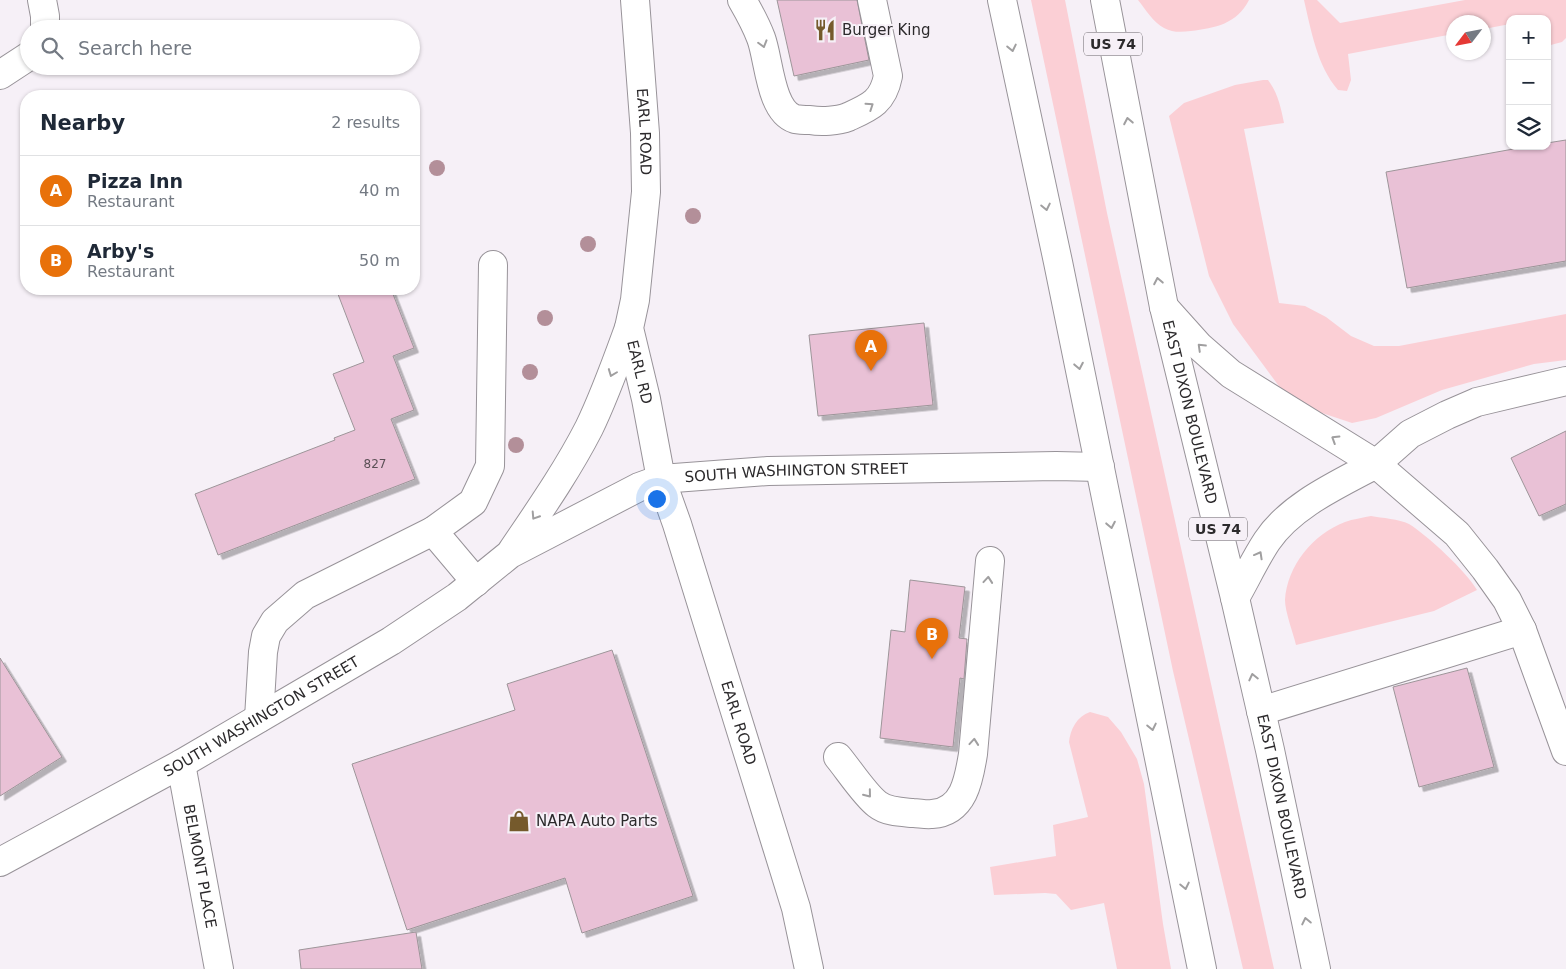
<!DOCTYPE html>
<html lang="en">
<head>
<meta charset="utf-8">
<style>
  body { margin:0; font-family:"DejaVu Sans",sans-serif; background:#f2f2f3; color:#1f2937 }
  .controls { position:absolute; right:15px; top:15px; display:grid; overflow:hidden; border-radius:10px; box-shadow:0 1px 4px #0004 }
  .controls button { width:45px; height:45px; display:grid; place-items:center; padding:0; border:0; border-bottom:1px solid #e0e1e3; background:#fff; color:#1f2937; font:25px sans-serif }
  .compass { position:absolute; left:1446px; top:15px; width:45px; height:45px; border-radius:50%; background:#fff; box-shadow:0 1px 4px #0004; rotate:238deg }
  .you { position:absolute; left:656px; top:498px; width:18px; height:18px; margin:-12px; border:4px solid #fff; border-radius:50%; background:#1a73e8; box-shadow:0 0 0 8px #1a73e833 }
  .badge { display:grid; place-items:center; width:32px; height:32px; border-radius:50%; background:#0f766e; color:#fff; font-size:16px; font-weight:700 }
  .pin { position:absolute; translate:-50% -41px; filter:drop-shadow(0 1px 2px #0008) }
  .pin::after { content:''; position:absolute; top:26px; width:18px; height:15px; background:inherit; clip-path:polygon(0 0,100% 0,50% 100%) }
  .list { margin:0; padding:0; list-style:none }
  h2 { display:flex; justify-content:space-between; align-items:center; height:65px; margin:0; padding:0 20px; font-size:21px }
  h2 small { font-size:16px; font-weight:400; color:#747a83 }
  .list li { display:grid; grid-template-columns:32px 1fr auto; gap:15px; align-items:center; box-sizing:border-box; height:70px; padding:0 20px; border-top:1px solid #e0e1e3 }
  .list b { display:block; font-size:19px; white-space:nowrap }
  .list p { margin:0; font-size:16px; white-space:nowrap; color:#747a83 }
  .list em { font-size:16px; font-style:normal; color:#747a83 }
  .icon { flex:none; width:28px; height:28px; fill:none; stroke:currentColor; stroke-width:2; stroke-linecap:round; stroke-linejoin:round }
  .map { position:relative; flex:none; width:1566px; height:969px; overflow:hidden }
  .search { position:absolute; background:#fff; box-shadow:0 1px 4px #0004; left:20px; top:20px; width:400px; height:55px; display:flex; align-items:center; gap:12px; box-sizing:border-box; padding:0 18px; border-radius:28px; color:#747a83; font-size:19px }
  .panel { position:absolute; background:#fff; box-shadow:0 1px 4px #0004; left:20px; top:90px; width:400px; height:205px; border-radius:20px }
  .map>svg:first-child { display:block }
  .green { fill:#fbcfd5 }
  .building { fill:#e9c1d6; stroke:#9d9599; filter:url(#shadow) }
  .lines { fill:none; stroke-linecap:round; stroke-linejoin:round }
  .minor-casing { stroke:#989399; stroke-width:30 }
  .major-casing { stroke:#989399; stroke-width:30 }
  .highway-casing { stroke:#989399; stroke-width:30 }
  .minor { stroke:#fff; stroke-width:28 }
  .major { stroke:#fff; stroke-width:28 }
  .highway { stroke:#fff; stroke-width:28 }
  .tree { fill:#b38f99 }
  .oneway { stroke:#a09fa0 }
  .labels { text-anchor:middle; stroke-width:4; stroke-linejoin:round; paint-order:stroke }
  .number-label { font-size:12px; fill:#5b5056 }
  .shield { fill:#f6f0f7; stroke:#696569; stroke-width:1 }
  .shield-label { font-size:14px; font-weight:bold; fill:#2c2a2c }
  .poi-label { font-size:15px; fill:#2c2a2c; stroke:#f6f0f7; text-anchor:start }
  .street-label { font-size:15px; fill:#2c2a2c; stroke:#f6f0f7 }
</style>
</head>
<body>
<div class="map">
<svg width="1566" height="969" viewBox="0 0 1566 969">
  <defs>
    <filter id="shadow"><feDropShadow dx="4.5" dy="4.5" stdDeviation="0" flood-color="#0004"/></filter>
  </defs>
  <rect width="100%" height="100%" fill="#f6f0f7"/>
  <!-- green -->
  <path class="green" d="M 1031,0 L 1065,0 L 1107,213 L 1274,969 L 1243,969 L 1173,671 Z
    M 1138,0 L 1249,0 C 1237,24 1215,28 1191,31 C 1182,32 1173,33 1164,28 C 1153,22 1146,10 1138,0 Z
    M 1304,0 L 1317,0 L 1340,23 L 1465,0 L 1566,0 L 1566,38 L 1562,42 L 1547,46 L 1547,19 L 1510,19 L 1510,24 L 1484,29 L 1484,22 L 1454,22 L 1453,34 L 1348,54 L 1351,80 L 1347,91 L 1338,90 C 1317,66 1311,30 1304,0 Z
    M 1263,80 L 1268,80 C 1278,93 1281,108 1284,123 L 1244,129 L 1279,303 L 1305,306 L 1326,317 L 1351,336 L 1374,346 L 1399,346 L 1566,314 L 1566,360 L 1534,364 L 1442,390 L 1376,418 L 1352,423 L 1307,408 L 1281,389 L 1233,324 L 1209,276 L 1169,116 L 1184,103 L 1235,85 Z
    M 1371,516 C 1382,518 1399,519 1409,524 C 1427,535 1467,572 1477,590 L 1434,611 L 1296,645 C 1293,632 1285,612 1285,600 C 1287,566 1313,534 1345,522 C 1353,519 1362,518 1371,516 Z
    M 1090,712 L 1108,717 L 1121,732 L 1137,759 L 1144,784 L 1163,924 L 1171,969 L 1117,969 L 1104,903 L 1071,910 L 1056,894 L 1045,893 L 994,895 L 990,867 L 1056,856 L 1053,825 L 1088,817 L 1069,742 C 1070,730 1077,716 1090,712 Z"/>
  <!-- building -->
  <path class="building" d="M 777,0 L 857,0 L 869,60 L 794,76 Z
    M 1566,140 L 1566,261 L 1407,288 L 1386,172 L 1530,146 L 1547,146 L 1547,143 Z
    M 336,289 L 391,289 L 414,348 L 393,356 L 414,410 L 391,419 L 415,479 L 218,555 L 195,494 L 335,440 L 334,438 L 355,430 L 333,374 L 364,362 Z
    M 924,323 L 933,405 L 818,416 L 809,335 Z
    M 1566,431 L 1566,504 L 1539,516 L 1511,458 Z
    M 910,580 L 965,587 L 959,638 L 967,639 L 964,679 L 960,678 L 953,747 L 880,738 L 891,630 L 905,632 Z
    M 612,650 L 693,896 L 582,933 L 565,878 L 407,930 L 352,764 L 515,710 L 507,684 Z
    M 0,658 L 62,757 L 0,796 Z
    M 1467,668 L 1494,767 L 1419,787 L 1393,687 Z
    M 416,932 L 422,969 L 301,969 L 299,950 Z"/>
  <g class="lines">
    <!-- minor casing -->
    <g class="minor-casing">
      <g id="minor">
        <path d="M 42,0 L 45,16 L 45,29"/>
        <path id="s1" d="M 635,0 L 645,133 L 646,192 L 635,300 L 629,328 L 646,399 L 661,479 L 677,524 L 796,908 L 809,969"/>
        <path d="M 742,0 C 749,12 756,25 761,38 C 769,59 770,111 795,119 C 800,120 806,120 810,120 C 821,122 838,121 848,117 C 870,107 883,102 888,76 L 872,0"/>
        <path d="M 0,75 L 29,56"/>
        <path d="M 1376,464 L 1410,434 L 1447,415 L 1477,402 L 1566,381"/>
        <path d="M 433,531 L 476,582"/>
        <path d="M 512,551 C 539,511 567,471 589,428 C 605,395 617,361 629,328"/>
        <path d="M 1261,711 L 1522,630"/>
        <path d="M 259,718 L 263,652 L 266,636 L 275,621 L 305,595 L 433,531 L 473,502 L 490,466 L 493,265"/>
        <path d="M 838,757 C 848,769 865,795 877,804 C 887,812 901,812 913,813 C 919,813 926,815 932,814 C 964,812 969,779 973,754 L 990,561"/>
        <path id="s2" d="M 181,764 L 219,969"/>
        <path id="s3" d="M 0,862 L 181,764 L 391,641 L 457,597 L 510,554 L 639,487 L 661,479 L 768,471 L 1056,466 L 1100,467"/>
      </g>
    </g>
    <!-- major casing -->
    <g class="major-casing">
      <path id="major" d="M 1164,307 L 1199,346 L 1231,374 L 1376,464 L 1457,534 L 1485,569 L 1507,600 L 1522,630 L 1566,751
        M 1235,598 C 1246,579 1255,559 1267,541 C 1291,505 1339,484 1376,464"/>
    </g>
    <!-- highway casing -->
    <g class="highway-casing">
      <g id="highway">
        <path d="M 1002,0 L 1058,262 L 1202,969"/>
        <path id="s4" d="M 1105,0 L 1164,307 L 1235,598 L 1270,750 L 1316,969"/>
      </g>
    </g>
    <!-- minor -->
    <use href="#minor" class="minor"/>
    <!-- major -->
    <use href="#major" class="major"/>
    <!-- highway -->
    <use href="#highway" class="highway"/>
  </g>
  <!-- trees -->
  <g class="tree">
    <circle cx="437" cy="168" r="8"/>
    <circle cx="693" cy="216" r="8"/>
    <circle cx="588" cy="244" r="8"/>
    <circle cx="545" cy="318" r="8"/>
    <circle cx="530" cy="372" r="8"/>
    <circle cx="516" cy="445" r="8"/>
  </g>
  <!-- one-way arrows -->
  <defs><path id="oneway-chevron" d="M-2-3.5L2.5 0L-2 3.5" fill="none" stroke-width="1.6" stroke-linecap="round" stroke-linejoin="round" transform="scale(1.25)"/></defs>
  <g class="oneway">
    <use href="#oneway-chevron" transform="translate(763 44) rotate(74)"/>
    <use href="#oneway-chevron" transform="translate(1012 48) rotate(78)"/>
    <use href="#oneway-chevron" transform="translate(870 106) rotate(-34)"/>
    <use href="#oneway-chevron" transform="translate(1128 121) rotate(-101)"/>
    <use href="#oneway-chevron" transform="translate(1046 207) rotate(78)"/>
    <use href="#oneway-chevron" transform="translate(1158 281) rotate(-101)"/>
    <use href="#oneway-chevron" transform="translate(1201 347) rotate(-136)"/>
    <use href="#oneway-chevron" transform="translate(1079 366) rotate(79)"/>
    <use href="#oneway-chevron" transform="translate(612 373) rotate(111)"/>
    <use href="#oneway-chevron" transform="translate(1335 439) rotate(-148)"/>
    <use href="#oneway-chevron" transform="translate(535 516) rotate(123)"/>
    <use href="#oneway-chevron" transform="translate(1111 525) rotate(79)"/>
    <use href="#oneway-chevron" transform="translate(1259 555) rotate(-61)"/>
    <use href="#oneway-chevron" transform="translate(988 580) rotate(-85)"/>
    <use href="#oneway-chevron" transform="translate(1253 677) rotate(-103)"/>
    <use href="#oneway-chevron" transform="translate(1152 727) rotate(78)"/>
    <use href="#oneway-chevron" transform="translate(974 742) rotate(-85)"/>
    <use href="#oneway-chevron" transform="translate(868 794) rotate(51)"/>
    <use href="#oneway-chevron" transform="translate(1185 886) rotate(78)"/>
    <use href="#oneway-chevron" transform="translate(1306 921) rotate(-102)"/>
  </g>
  <!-- icons -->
  <defs>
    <g id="restaurant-bare" transform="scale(1.725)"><path d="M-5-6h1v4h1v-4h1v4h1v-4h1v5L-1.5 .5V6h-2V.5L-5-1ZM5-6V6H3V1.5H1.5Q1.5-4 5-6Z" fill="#755a2c" stroke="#f6f0f7" stroke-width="2.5" paint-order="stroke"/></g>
    <g id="shop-bare" transform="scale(1.725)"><path d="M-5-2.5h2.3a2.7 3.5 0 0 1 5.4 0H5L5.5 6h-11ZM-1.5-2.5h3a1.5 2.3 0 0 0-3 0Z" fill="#755a2c" stroke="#f6f0f7" stroke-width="2.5" paint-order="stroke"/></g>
  </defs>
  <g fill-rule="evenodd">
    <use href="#restaurant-bare" x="825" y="30"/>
    <use href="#shop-bare" x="519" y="821"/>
  </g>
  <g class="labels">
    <!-- number labels -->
    <g class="number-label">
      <text x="375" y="468">827</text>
    </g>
    <!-- shield labels -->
    <g class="shield">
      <rect x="1084" y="32.5" width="58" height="23" rx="4"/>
      <rect x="1189" y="517.5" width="58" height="23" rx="4"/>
    </g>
    <g class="shield-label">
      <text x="1113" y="49">US 74</text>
      <text x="1218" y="534">US 74</text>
    </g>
    <!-- poi labels -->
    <g class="poi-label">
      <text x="842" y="35">Burger King</text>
      <text x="536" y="826">NAPA Auto Parts</text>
    </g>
    <!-- street labels -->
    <g class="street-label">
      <text dy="5" stroke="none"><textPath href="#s1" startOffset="132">EARL ROAD</textPath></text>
      <text dy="5" stroke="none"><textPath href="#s1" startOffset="375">EARL RD</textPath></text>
      <text dy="5" stroke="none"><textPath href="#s4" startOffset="421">EAST DIXON BOULEVARD</textPath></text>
      <text dy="5" stroke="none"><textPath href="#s3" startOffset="901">SOUTH WASHINGTON STREET</textPath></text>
      <text dy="5" stroke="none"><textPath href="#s3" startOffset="299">SOUTH WASHINGTON STREET</textPath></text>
      <text dy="5" stroke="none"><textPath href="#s1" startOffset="740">EARL ROAD</textPath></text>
      <text dy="5" stroke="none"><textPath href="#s4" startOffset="826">EAST DIXON BOULEVARD</textPath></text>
      <text dy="5" stroke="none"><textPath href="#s2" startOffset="104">BELMONT PLACE</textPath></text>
    </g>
  </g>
</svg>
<div class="controls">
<button>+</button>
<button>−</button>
<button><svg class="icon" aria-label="layers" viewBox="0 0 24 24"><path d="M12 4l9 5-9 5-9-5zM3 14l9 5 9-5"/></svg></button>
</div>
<svg class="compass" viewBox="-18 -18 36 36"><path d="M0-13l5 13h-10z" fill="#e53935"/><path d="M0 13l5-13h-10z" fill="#747a83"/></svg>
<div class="you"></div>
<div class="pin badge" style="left:871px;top:371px;background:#e8710a">A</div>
<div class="pin badge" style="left:932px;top:659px;background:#e8710a">B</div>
<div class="search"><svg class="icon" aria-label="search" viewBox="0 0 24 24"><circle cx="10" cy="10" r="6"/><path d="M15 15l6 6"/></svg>Search here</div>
<section class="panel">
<h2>Nearby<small>2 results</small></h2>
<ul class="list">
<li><span class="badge" style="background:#e8710a">A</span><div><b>Pizza Inn</b><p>Restaurant</p></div><em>40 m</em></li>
<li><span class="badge" style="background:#e8710a">B</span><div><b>Arby's</b><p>Restaurant</p></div><em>50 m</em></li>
</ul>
</section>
</div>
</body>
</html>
